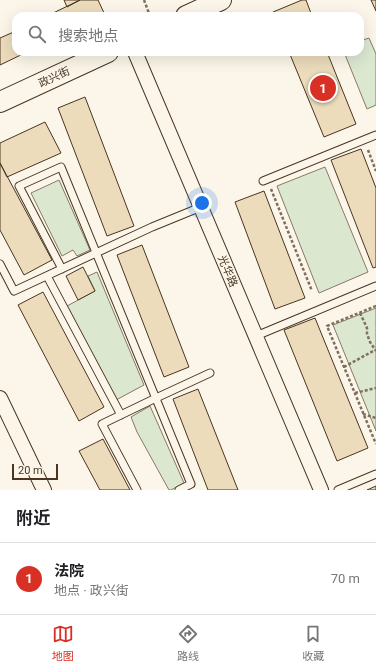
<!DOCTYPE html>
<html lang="zh">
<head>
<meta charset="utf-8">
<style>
  body { margin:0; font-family:Roboto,"Noto Sans SC",sans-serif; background:#f6f6f6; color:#202124 }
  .scale { position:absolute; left:12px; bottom:10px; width:46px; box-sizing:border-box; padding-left:4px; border:2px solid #4a3520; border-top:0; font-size:11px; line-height:14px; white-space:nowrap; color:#4a3520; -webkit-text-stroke:3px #fbf6e9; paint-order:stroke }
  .you { position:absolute; left:202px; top:203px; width:14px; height:14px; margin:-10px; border:3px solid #fff; border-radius:50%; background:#1a73e8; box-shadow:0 0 0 6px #1a73e833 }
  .badge { display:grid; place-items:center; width:26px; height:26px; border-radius:50%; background:#d93025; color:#fff; font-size:13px; font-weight:700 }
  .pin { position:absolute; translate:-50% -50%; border:2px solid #fff; box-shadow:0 1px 4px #0006 }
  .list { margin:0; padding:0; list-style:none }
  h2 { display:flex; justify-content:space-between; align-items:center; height:52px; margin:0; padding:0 16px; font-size:17px }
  h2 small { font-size:13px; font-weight:400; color:#757577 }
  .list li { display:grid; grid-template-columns:26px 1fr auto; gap:12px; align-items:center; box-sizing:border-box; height:72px; padding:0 16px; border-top:1px solid #e0e0e0 }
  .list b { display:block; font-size:15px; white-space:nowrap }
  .list p { margin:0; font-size:13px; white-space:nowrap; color:#757577 }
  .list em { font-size:13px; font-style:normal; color:#757577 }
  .icon { flex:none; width:22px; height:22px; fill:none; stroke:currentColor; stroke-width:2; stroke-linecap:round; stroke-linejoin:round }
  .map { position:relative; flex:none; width:376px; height:490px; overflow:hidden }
  .search { position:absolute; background:#fff; box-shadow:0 4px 16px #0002; left:12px; right:12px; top:12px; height:44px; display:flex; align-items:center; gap:10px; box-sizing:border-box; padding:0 14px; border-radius:12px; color:#757577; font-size:15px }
  .sheet { height:124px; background:#fff }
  nav { display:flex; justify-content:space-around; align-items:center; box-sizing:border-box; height:56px; border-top:1px solid #e0e0e0; background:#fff; font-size:11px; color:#757577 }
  nav a { display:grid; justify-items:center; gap:2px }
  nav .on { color:#d93025 }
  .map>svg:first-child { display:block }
  .green { fill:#dce7d0; stroke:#887966 }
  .building { fill:#ecdcbc; stroke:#4a3520 }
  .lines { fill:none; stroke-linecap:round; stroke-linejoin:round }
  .lane-casing { stroke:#4a3520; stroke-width:9 }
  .street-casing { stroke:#4a3520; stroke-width:16 }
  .secondary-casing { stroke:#4a3520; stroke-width:22 }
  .path { stroke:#7f6f5c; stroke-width:2.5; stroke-dasharray:3 2; stroke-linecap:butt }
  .lane { stroke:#fbf6e9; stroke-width:7 }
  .street { stroke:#fbf6e9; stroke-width:14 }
  .secondary { stroke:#fbf6e9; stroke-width:20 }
  .labels { text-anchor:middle; stroke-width:3; stroke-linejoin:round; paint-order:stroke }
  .street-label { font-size:11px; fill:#4a3520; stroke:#fbf6e9 }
</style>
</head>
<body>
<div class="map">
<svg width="376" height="490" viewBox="0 0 376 490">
  <rect width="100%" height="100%" fill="#fbf6e9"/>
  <!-- green -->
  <path class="green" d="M 369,38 L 376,54 L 376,105 L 367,109 L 344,52 L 360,52 L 360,41 Z
    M 325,167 L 368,272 L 319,293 L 277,186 Z
    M 59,180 L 90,250 L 77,256 L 73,250 L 62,256 L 31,193 Z
    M 97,272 L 144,385 L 116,400 L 67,306 L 95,291 L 88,276 Z
    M 376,308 L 376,431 L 333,325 Z
    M 150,406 L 184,483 L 171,490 L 169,490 L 137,432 L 131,417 Z"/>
  <!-- building -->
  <path class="building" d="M 64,0 L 80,0 L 67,7 Z
    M 80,0 L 98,0 L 105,15 L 103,16 L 47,16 Z
    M 302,0 L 306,0 L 312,16 L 274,16 L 273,12 Z
    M 371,0 L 376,0 L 376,11 Z
    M 16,31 L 16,52 L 27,52 L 0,65 L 0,38 Z
    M 289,52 L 327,52 L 356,124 L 324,137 Z
    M 85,97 L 134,226 L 107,236 L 58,108 Z
    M 45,122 L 61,153 L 7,177 L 0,163 L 0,143 Z
    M 361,149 L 376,188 L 376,267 L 373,268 L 331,160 Z
    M 0,163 L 52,260 L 24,275 L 0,230 Z
    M 264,191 L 305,298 L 275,309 L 235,202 Z
    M 142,245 L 189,367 L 164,377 L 117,255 Z
    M 83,267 L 95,291 L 78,300 L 66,276 Z
    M 43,292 L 104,407 L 79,421 L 18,305 Z
    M 315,318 L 368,448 L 337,461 L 284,330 Z
    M 198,389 L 238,490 L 208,490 L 173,399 Z
    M 103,439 L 130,490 L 100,490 L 79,451 Z
    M 376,486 L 376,490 L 367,490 Z"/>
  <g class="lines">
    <!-- lane casing -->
    <g class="lane-casing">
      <path id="lane" d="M 263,181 L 376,135
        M 0,264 L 14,291 L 152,227 L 201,207
        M 62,269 L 19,186 L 61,167 L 191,484 L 179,490
        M 47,276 L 121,415
        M 256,336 L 376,286
        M 137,490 L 102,424 L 156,398 L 210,373
        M 338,490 L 376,474"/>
    </g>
    <!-- street casing -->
    <g class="street-casing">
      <path id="street" d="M 135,52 L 321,490
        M 0,398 L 44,490"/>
    </g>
    <!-- secondary casing -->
    <g class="secondary-casing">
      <path id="secondary" d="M 186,16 L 221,0
        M 0,102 L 108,52"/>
    </g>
    <!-- path -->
    <path class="path" d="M 144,0 L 150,16
      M 368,150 L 376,171
      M 271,189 L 312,291
      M 376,306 L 327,326 L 376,444
      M 360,313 L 367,328 L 367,334 L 370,342 L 376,351
      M 344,367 L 375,350
      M 355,393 L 376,388
      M 363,414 L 376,418"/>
    <!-- lane -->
    <use href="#lane" class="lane"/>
    <!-- street -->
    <use href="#street" class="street"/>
    <!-- secondary -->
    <use href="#secondary" class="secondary"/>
  </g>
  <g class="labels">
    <!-- street labels -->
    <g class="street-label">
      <text transform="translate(54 77) rotate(-25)" y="4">政兴街</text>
      <text transform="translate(228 271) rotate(67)" y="4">光华路</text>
    </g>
  </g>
</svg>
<div class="scale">20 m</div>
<div class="you"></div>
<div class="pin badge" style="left:323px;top:88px">1</div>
<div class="search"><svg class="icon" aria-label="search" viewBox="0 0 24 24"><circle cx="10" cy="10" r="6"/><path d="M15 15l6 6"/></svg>搜索地点</div>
</div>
<section class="sheet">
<h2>附近<small></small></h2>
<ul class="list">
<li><span class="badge">1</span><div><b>法院</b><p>地点 · 政兴街</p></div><em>70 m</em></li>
</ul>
</section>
<nav>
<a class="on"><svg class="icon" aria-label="map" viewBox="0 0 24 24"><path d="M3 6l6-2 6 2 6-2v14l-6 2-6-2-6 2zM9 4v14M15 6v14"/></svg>地图</a>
<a><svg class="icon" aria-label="directions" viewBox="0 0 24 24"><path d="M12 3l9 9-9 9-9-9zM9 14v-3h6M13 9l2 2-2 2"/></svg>路线</a>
<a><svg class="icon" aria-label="saved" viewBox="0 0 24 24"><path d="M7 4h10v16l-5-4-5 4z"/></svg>收藏</a>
</nav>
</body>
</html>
